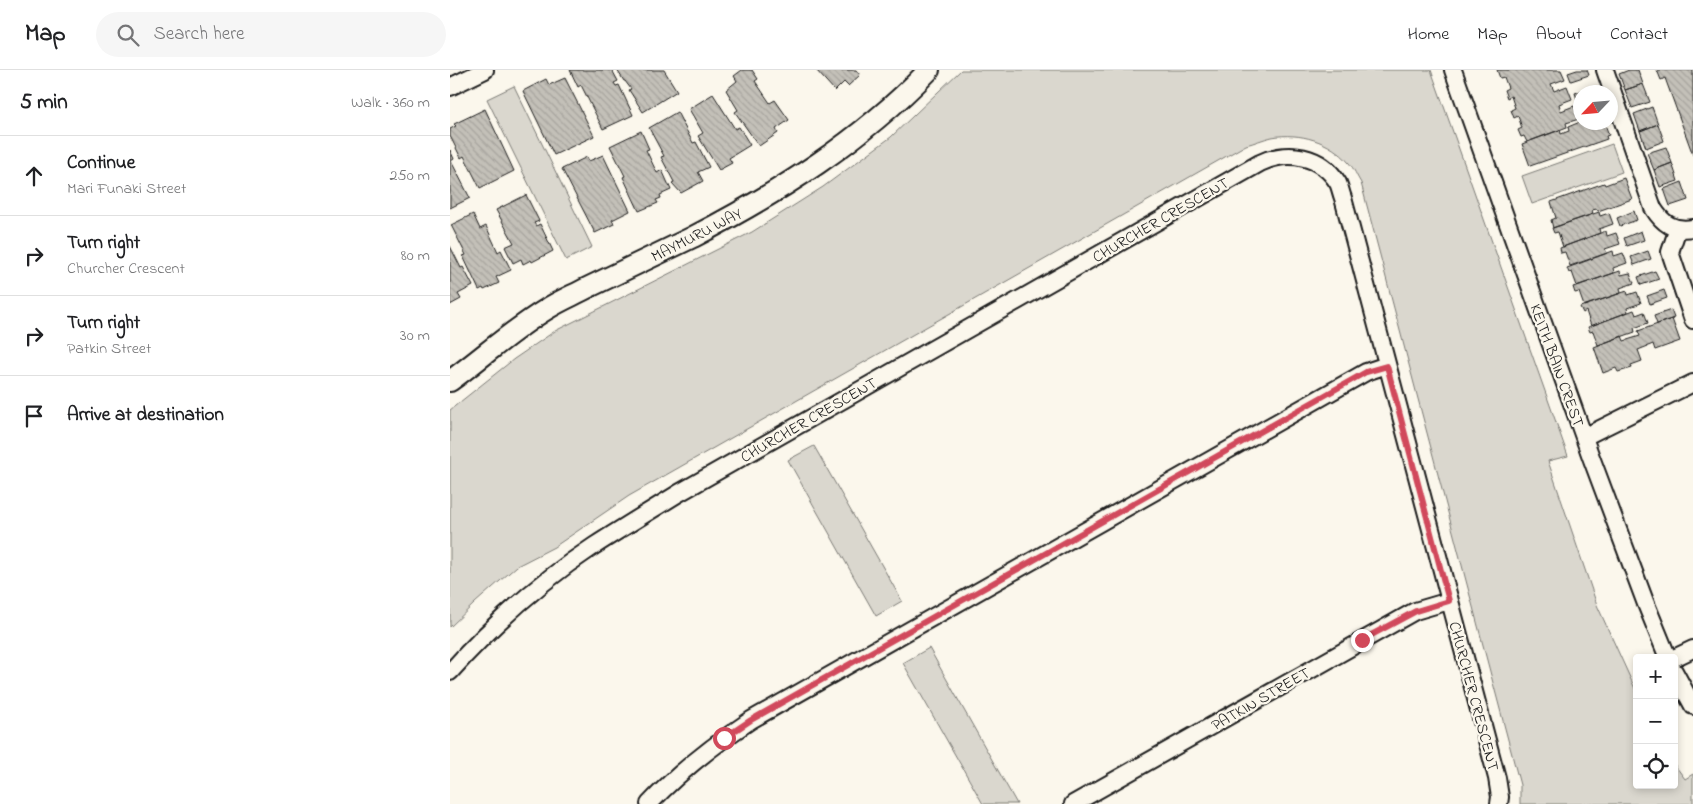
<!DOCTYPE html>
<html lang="en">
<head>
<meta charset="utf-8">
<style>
  body { margin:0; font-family:"Indie Flower",sans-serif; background:#f6f6f6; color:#202124 }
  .controls { position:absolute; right:15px; bottom:15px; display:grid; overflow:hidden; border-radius:5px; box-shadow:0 2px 8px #0003 }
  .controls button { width:45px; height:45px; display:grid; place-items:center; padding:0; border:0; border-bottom:1px solid #e0e0e0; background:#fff; color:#202124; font:25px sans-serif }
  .compass { position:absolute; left:1123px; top:15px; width:45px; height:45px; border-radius:50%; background:#fff; box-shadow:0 2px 8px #0003; rotate:244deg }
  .stop { position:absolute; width:15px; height:15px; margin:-11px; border:4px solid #d1495b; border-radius:50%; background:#fff }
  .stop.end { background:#d1495b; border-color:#fff; box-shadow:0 1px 5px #0008 }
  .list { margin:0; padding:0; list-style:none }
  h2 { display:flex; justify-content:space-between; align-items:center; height:65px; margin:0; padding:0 20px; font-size:21px }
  h2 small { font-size:16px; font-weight:400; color:#757577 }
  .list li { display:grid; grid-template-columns:32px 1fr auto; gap:15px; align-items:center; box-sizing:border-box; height:80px; padding:0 20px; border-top:1px solid #e0e0e0 }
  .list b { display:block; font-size:19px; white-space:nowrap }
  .list p { margin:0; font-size:16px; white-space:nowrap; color:#757577 }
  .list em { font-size:16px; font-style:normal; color:#757577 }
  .icon { flex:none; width:28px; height:28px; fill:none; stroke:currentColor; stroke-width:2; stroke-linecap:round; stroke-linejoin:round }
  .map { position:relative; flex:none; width:1243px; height:734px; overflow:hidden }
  header { display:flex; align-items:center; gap:30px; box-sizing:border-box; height:70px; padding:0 25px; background:#fff; border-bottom:1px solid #e0e0e0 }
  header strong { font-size:24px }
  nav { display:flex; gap:28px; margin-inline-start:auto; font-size:18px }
  .search { width:350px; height:45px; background:#f6f6f6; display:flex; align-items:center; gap:12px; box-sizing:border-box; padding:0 18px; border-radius:28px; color:#757577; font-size:19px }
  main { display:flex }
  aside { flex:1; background:#fff }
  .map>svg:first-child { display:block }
  .park { fill:#dad7ce; stroke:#7b7a75 }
  .building { fill:url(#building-back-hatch); stroke:#1c1c1c }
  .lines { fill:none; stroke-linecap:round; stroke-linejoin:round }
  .minor-casing { stroke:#1c1c1c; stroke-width:20 }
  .tertiary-casing { stroke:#1c1c1c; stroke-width:24 }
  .minor { stroke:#fbf7ec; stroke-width:16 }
  .tertiary { stroke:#fbf7ec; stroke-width:20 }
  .route { stroke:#d1495b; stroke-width:6 }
  .labels { text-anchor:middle; stroke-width:4.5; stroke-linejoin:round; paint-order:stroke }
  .street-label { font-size:16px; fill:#1c1c1c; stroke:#fbf7ec }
</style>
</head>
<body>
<header>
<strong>Map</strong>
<div class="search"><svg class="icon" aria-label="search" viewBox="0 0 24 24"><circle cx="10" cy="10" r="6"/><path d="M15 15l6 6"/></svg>Search here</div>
<nav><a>Home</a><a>Map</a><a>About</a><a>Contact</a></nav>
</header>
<main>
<aside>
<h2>5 min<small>Walk · 360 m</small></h2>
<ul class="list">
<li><svg class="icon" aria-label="ahead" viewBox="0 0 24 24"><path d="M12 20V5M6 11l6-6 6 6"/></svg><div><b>Continue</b><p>Mari Funaki Street</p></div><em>250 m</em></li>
<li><svg class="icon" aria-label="right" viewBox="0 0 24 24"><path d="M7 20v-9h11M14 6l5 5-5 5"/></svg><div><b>Turn right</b><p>Churcher Crescent</p></div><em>80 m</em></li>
<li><svg class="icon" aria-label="right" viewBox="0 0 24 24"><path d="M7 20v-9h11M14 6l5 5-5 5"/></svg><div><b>Turn right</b><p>Patkin Street</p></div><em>30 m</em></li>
<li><svg class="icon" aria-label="arrive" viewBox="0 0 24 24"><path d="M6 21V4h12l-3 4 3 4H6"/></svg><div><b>Arrive at destination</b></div></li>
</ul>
</aside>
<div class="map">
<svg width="1243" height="734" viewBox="0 0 1243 734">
  <defs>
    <pattern id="building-back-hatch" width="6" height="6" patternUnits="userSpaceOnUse" patternTransform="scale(1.25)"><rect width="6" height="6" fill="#c3c0b8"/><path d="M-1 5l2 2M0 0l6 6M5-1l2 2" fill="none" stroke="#a7a49e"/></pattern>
  </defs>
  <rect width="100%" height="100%" fill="#fbf7ec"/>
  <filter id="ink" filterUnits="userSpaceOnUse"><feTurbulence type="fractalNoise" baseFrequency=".02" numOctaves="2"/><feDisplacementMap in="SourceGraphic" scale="10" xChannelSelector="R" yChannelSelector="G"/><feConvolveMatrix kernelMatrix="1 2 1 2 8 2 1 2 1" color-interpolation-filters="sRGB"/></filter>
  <g filter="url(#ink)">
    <!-- park -->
    <path class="park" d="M 511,0 L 981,0 L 1118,386 L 1098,391 L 1147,535 L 1187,623 L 1187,715 L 1224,715 L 1224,694 L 1235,709 L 1243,704 L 1243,734 L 1070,734 L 1070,715 L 911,113 C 907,107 904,98 899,93 C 881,71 849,62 822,67 C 813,69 804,73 796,75 L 179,426 L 104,477 L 67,496 L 25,533 L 0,557 L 0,340 L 64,289 L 105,261 L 302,162 L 373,117 L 441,67 Z
      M 64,16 L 142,177 L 116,190 L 37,29 Z
      M 1162,74 L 1172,102 L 1082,134 L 1072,106 Z
      M 364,376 L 452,531 L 426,546 L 338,390 Z
      M 479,578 L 567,734 L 533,734 L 453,593 Z"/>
    <!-- building -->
    <path class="building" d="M 120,0 L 162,0 L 168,11 L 164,13 L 166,16 L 169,15 L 183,45 L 153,59 L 131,15 L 128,17 Z
      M 167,0 L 214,0 L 227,21 L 193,42 L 179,20 L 181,19 L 175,11 L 174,11 Z
      M 292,0 L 302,0 L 308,9 L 305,11 L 320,33 L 325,30 L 339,50 L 326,59 L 328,63 L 309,76 L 285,42 L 288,40 L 276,20 L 287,11 L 284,6 Z
      M 366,0 L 406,0 L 410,5 L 398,16 L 394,12 L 385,21 Z
      M 1047,0 L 1111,0 L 1115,9 L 1101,14 L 1104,21 L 1117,16 L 1122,29 L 1109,34 L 1111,41 L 1124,36 L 1129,49 L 1116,53 L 1117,57 L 1077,72 L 1074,66 L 1071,67 L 1068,60 L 1072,58 L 1068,46 L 1064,48 L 1061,40 L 1065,38 L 1061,26 L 1057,28 L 1054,20 L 1058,18 L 1054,7 L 1050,8 Z
      M 1127,0 L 1137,0 L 1139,5 L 1121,11 L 1118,3 Z
      M 1179,0 L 1188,0 L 1193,14 L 1175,20 L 1169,4 Z
      M 1207,0 L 1243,0 L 1243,85 L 1215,8 L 1211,10 Z
      M 115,8 L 144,66 L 104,85 L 73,21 L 96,9 L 99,15 Z
      M 1193,14 L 1200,32 L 1182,38 L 1175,20 Z
      M 1142,17 L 1144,22 L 1130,22 L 1130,31 L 1128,32 L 1125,23 Z
      M 263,24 L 285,59 L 289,57 L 300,75 L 279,88 L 282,93 L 269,100 L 248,66 L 253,63 L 239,39 Z
      M 1202,37 L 1208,54 L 1190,61 L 1184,44 Z
      M 35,39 L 64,101 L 30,118 L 14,86 L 11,88 L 0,66 L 0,59 L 6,56 L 4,54 Z
      M 227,42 L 243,73 L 246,72 L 259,97 L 248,102 L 253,111 L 231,123 L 222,113 L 224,112 L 211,87 L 214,86 L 199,58 Z
      M 1130,52 L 1154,52 L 1159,65 L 1156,66 L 1157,69 L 1080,96 L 1072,74 L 1110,60 L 1111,64 L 1119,61 L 1118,57 Z
      M 1208,54 L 1214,71 L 1196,78 L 1190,61 Z
      M 191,61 L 199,79 L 196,80 L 207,103 L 212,100 L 221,120 L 210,125 L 211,128 L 206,130 L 208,133 L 189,141 L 173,107 L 175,106 L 160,76 Z
      M 1216,77 L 1222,93 L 1204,100 L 1197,83 Z
      M 0,80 L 4,89 L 1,91 L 20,128 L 0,138 Z
      M 153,85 L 180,141 L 162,150 L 164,154 L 145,163 L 112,99 L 137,87 L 139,91 Z
      M 1222,93 L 1228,111 L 1210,117 L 1204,100 Z
      M 1174,108 L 1182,129 L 1148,141 L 1147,139 L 1142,140 L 1143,144 L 1103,158 L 1101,150 L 1106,148 L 1101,132 L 1154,113 L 1155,115 Z
      M 1232,112 L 1238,130 L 1220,136 L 1214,119 Z
      M 76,125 L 89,151 L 84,153 L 86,156 L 90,154 L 103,181 L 82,192 L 81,190 L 73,194 L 71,189 L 63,193 L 55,177 L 64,173 L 46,140 Z
      M 1184,141 L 1187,150 L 1170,156 L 1167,148 Z
      M 1149,142 L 1150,146 L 1159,143 L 1163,154 L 1149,159 L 1150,163 L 1113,177 L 1108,162 L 1104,163 L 1102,158 Z
      M 23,144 L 30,159 L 36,156 L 48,182 L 51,180 L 61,200 L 46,207 L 49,213 L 34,220 L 33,218 L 29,220 L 13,186 L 16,185 L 1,155 Z
      M 1156,161 L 1157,166 L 1166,163 L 1170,174 L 1155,179 L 1157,183 L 1120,196 L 1115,182 L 1111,183 L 1110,178 Z
      M 1191,161 L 1194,170 L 1177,176 L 1174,168 Z
      M 0,176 L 11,198 L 13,197 L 23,216 L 8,224 L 11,229 L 0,235 Z
      M 1163,181 L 1164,186 L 1173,183 L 1177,193 L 1163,198 L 1164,203 L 1127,216 L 1122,202 L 1119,203 L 1117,198 Z
      M 1198,181 L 1201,189 L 1184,195 L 1181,187 Z
      M 1170,201 L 1171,205 L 1180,203 L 1184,213 L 1170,218 L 1171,223 L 1134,236 L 1129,222 L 1125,223 L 1123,217 Z
      M 1205,201 L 1209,209 L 1191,215 L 1188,207 Z
      M 1214,220 L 1217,228 L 1200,234 L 1197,226 Z
      M 1177,221 L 1178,225 L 1187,222 L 1191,233 L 1177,238 L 1178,242 L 1141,256 L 1136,241 L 1133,243 L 1130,237 Z
      M 1184,240 L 1186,245 L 1194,242 L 1198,253 L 1184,258 L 1185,262 L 1148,275 L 1143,261 L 1140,262 L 1138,257 Z
      M 1221,240 L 1224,248 L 1207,254 L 1204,246 Z
      M 1222,249 L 1230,271 L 1205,280 L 1203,274 L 1188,280 L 1192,291 L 1181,295 L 1182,298 L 1168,302 L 1166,298 L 1153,303 L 1144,277 L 1172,266 L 1174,271 L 1190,266 L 1188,261 Z"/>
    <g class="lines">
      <!-- minor casing -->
      <g class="minor-casing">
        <path id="minor" d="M 1003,0 L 1141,387 L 1196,534 L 1218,588
          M 1155,0 L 1203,138 C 1213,154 1223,161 1243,158
          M 0,17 L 35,0
          M 1228,158 L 1220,182 L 1243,250
          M 1134,367 L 1243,313
          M 1224,588 L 1243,579
          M 1224,601 L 1243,636
          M 0,602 C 42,555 91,511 144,476 C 172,458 200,441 229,423 L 810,93 C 838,80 871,85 888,113 C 890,117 891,123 893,128 L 1047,708 L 1050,727 L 1049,734
          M 199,734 C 229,702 265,674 301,650 L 916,302 L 937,295
          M 623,734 L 965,541 L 999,531"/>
      </g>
      <!-- tertiary casing -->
      <g class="tertiary-casing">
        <path id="tertiary" d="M 0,311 C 33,287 62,260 97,239 C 109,231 124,225 137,218 C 172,201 208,184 243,167 C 330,122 411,71 479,0"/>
      </g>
      <!-- minor -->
      <use href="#minor" class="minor"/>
      <!-- tertiary -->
      <use href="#tertiary" class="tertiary"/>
    </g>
  </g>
  <g class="lines" filter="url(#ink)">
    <!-- route -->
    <path class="route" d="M 274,668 L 301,650 L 916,302 L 937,296 L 999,531 L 966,541 L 912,570"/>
  </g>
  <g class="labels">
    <!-- street labels -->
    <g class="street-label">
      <text transform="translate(710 149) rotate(-30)" y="6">CHURCHER CRESCENT</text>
      <text transform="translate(246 164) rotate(-27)" y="6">MAYMURU WAY</text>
      <text transform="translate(1108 295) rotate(70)" y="6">KEITH BAIN CREST</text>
      <text transform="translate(358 349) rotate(-30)" y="6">CHURCHER CRESCENT</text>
      <text transform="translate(1025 626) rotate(75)" y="6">CHURCHER CRESCENT</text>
      <text transform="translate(810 628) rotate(-30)" y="6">PATKIN STREET</text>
    </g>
  </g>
</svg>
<div class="controls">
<button>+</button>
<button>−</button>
<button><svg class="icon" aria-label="locate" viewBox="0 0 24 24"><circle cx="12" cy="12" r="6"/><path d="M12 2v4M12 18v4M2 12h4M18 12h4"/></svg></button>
</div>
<svg class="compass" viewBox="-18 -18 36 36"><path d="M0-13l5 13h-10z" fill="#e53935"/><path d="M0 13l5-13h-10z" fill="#757577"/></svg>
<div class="stop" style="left:274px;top:668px"></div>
<div class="stop end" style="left:912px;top:570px"></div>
</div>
</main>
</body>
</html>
